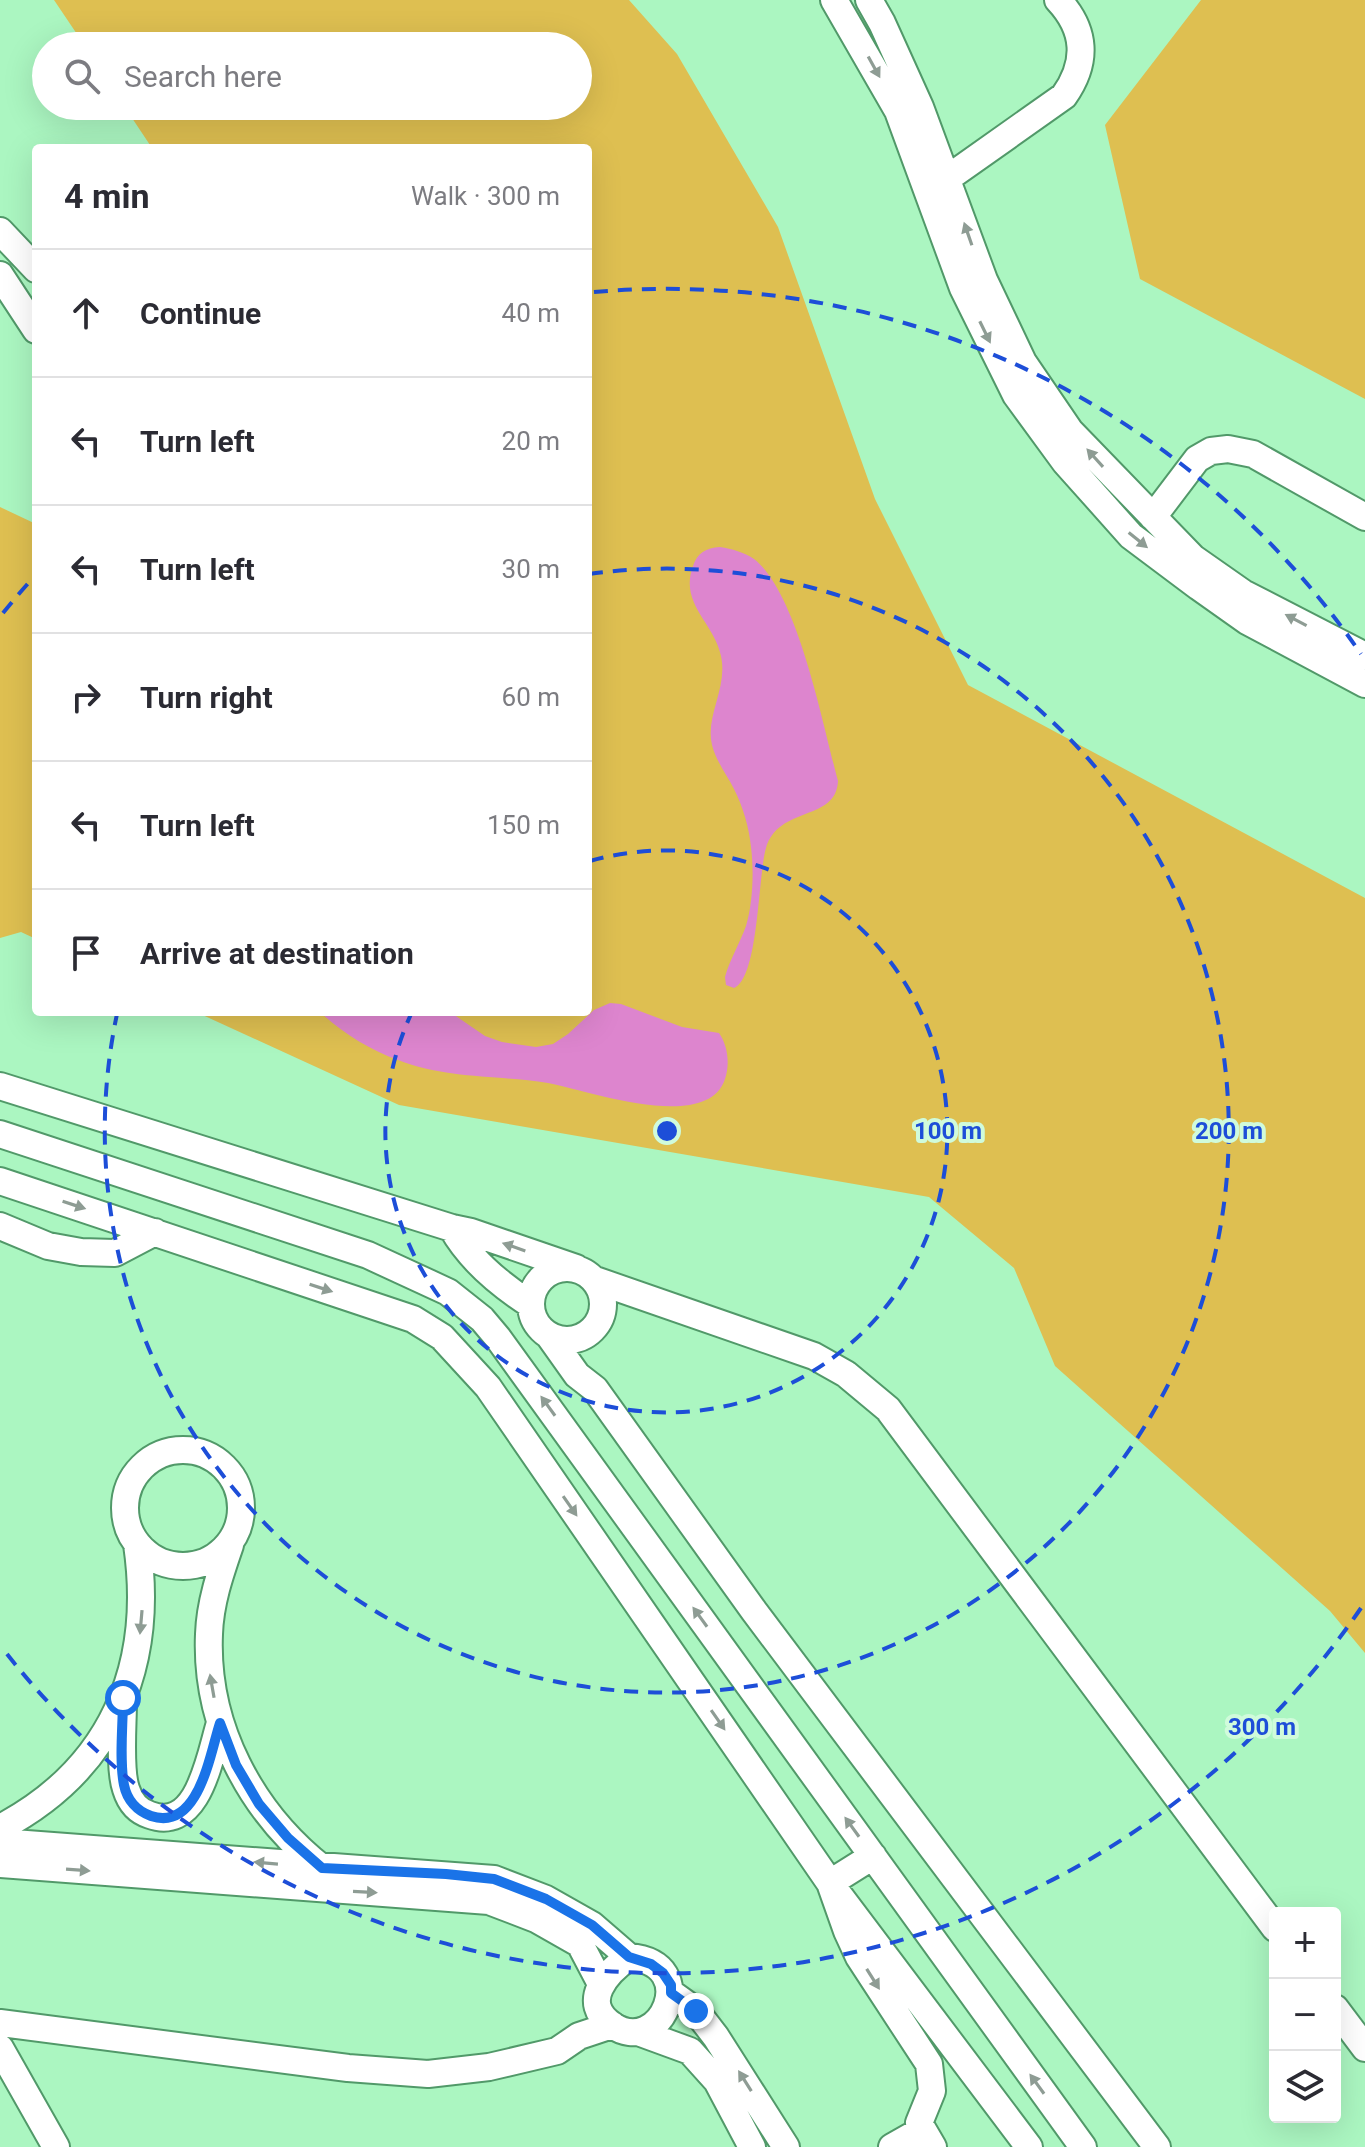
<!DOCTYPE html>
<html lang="en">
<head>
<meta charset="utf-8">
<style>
  body { margin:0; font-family:Roboto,sans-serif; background:#f2f2f3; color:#2b2b33 }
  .controls { position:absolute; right:24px; bottom:24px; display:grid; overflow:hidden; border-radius:8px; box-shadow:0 8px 32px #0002 }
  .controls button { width:72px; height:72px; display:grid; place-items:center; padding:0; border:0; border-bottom:2px solid #e1e1e2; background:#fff; color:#2b2b33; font:40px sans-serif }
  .stop { position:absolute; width:24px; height:24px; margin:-18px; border:6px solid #1a73e8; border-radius:50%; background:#fff }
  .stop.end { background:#1a73e8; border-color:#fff; box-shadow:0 2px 8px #0008 }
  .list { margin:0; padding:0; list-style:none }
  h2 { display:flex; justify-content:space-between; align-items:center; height:104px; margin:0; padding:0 32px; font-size:34px }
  h2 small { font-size:26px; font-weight:400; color:#7c7c81 }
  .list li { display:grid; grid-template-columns:52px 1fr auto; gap:24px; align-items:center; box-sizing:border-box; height:128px; padding:0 32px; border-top:2px solid #e1e1e2 }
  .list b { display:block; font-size:30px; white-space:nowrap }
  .list em { font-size:26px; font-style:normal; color:#7c7c81 }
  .icon { flex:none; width:44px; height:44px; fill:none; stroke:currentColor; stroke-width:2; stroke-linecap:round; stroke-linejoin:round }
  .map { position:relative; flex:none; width:1365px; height:2147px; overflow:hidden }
  .search { position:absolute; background:#fff; box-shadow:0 8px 32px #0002; left:32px; top:32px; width:560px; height:88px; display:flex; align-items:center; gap:20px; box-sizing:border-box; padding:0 28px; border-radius:44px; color:#7c7c81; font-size:30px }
  .panel { position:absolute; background:#fff; box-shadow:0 8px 32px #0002; left:32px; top:144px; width:560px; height:872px; border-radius:8px }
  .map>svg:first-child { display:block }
  .green { fill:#debf51 }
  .water { fill:#dd85ce }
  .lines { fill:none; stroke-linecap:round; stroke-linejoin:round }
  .minor-casing { stroke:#519969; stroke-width:30 }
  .minor { stroke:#fff; stroke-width:26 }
  .oneway { fill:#8e9c94 }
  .route { stroke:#1a73e8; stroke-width:10 }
  .ring { fill:none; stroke:#1d4ed8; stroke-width:4; stroke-dasharray:14 10 }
  .centre { fill:#1d4ed8; stroke:#d0fbdb; stroke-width:4 }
  .ring-label { font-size:24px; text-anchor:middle; font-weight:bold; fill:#1d4ed8; stroke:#d0fbdb; stroke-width:8; stroke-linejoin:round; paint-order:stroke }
</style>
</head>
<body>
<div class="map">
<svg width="1365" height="2147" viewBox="0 0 1365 2147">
  <rect width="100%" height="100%" fill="#abf6c1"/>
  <!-- green -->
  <path class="green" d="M 54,0 L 629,0 L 677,54 L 778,227 L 875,499 L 968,685 L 1365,898 L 1365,1653 L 1330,1611 L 1055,1366 L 1014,1268 L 929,1197 L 399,1105 L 196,1012 L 588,1012 L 588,148 L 152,148 L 124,106 L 578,106 L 578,46 L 85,46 Z
    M 1201,0 L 1365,0 L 1365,399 L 1140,279 L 1105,125 Z
    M 0,507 L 36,524 L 36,939 L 21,932 L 0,938 Z"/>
  <!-- water -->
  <path class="water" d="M 720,547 C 732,549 744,552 754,559 C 798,593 823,726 838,781 C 836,822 779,805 766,848 C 758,874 759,978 734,988 L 726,985 L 725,977 C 730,959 740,943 746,926 C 753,903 754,870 751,847 C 749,827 743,807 734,789 C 727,775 716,761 712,745 C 705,716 728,688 721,656 C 714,622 679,604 693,566 C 697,553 706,548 720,547 Z
    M 610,1003 L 621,1004 L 682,1027 L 719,1033 C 728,1046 730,1064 725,1079 C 707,1134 586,1090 548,1083 C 498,1075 446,1079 398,1060 C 370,1050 341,1032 320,1012 L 450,1012 L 485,1036 L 502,1042 L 536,1047 L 553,1044 L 568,1034 L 594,1010 Z"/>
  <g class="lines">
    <!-- minor casing -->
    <g class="minor-casing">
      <path id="minor" d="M 834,0 L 898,111 L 963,288 L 1016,395 L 1065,462 L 1131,536 L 1199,587 L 1247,621 L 1365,684
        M 869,0 L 882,23 L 920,107 L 984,280 L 1023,362 L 1070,431 L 1193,558 L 1243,593 L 1365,656
        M 948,178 L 1064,96 C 1088,62 1086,30 1058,0
        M 0,231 L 36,269
        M 0,275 L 36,330
        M 1153,517 L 1197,459 L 1211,451 L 1228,449 L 1253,454 L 1365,517
        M 0,1086 L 452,1228 L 471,1232 L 576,1268
        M 0,1134 L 368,1255 L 448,1292 L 482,1319 L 498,1338 L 1083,2147
        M 0,1181 L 413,1319 L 442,1337 L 488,1387 L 830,1883 L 1029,2147
        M 0,1226 L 48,1246 L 81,1252 L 115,1253 L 155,1232
        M 452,1228 C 470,1260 499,1284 530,1304
        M531 1304a36 36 0 1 1 72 0a36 36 0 1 1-72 0Z
        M 595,1280 L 814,1356 L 846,1374 L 888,1409 L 1275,1928
        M 550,1337 L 577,1375 L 595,1389 L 754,1611 L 1157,2147
        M125 1508a58 58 0 1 1 116 0a58 58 0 1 1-116 0Z
        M 230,1545 C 220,1574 210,1603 209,1634 C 205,1726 251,1812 322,1868
        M 123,1702 C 123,1725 119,1769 126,1789 C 130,1802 137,1811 150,1815 C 199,1833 210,1755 220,1723
        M 0,1828 C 112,1769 155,1667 137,1544
        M 0,1842 L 494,1879 L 546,1899 L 592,1925 L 629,1957
        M 873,1856 L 830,1883 L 847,1931 L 859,1957 L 929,2064 L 932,2091 L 919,2123 L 933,2147
        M 0,1864 L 489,1901 L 536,1919 L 580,1944 L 601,1984
        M 629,1957 C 704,1963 660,2059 612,2025 C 579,2002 607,1972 629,1957 Z
        M 671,1993 L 696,2011 L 716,2037 L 786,2147
        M 1335,2008 L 1365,2048
        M 0,2023 L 348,2068 L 428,2074 L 489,2067 L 557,2051 L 579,2036 L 612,2025
        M 638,2032 L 690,2051 L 717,2081 L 752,2147
        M 0,2048 L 56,2147
        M 892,2147 L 922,2130"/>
    </g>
    <!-- minor -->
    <use href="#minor" class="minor"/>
  </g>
  <!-- one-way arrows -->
  <defs><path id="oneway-solid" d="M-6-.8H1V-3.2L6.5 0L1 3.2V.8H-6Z" transform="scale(2)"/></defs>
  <g class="oneway">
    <use href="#oneway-solid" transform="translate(874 67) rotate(61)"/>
    <use href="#oneway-solid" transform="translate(968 234) rotate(-109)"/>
    <use href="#oneway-solid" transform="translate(985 332) rotate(64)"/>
    <use href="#oneway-solid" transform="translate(1095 458) rotate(-132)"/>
    <use href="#oneway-solid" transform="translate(1138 540) rotate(39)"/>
    <use href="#oneway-solid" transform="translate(1296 620) rotate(-152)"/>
    <use href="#oneway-solid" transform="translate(74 1205) rotate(18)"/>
    <use href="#oneway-solid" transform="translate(514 1247) rotate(-161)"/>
    <use href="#oneway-solid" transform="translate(321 1288) rotate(18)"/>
    <use href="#oneway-solid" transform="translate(548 1406) rotate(-126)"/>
    <use href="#oneway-solid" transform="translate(570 1506) rotate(55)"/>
    <use href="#oneway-solid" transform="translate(700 1617) rotate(-126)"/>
    <use href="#oneway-solid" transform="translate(141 1622) rotate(95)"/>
    <use href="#oneway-solid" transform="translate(212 1686) rotate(-100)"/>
    <use href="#oneway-solid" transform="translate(718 1720) rotate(55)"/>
    <use href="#oneway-solid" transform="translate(852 1827) rotate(-126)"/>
    <use href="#oneway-solid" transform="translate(266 1863) rotate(-175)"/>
    <use href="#oneway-solid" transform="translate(78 1870) rotate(4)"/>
    <use href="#oneway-solid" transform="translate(365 1892) rotate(3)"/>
    <use href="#oneway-solid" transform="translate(873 1979) rotate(58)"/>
    <use href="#oneway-solid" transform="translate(745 2081) rotate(-122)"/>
    <use href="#oneway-solid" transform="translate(1037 2084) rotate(-126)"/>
  </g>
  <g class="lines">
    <!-- route -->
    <path class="route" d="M 123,1698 C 123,1725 119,1760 124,1785 C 127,1800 137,1811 151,1816 C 199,1832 210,1753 220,1723 L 236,1765 L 259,1804 L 288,1838 L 322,1868 L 446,1874 L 494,1879 L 546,1899 L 592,1925 L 629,1957 L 651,1964 L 663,1973 L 671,1985 L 671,1993 L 696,2011"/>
  </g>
  <!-- distance rings -->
  <g class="ring">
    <path d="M590 861A281 281 0 1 1 412 1012"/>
    <path d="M589 574A562 562 0 1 1 117 1014"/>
    <path d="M1361 1608A842 842 0 0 1 3 1649M3 613A842 842 0 0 1 32 579M594 292A842 842 0 0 1 1361 654"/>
  </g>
  <circle cx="667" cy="1131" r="12" class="centre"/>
  <g class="ring-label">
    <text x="948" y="1139">100 m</text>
    <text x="1229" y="1139">200 m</text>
    <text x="1262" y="1735">300 m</text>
  </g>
</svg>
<div class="controls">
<button>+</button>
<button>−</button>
<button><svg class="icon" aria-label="layers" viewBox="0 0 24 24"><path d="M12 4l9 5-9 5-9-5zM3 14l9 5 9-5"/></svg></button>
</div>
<div class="stop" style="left:123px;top:1698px"></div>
<div class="stop end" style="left:696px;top:2011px"></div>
<div class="search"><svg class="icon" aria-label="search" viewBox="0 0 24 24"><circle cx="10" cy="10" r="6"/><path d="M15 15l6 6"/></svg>Search here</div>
<section class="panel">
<h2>4 min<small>Walk · 300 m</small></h2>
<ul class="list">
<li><svg class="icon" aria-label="ahead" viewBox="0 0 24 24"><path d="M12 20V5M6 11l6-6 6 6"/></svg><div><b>Continue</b></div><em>40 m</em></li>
<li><svg class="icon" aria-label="left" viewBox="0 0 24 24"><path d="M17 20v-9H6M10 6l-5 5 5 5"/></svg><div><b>Turn left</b></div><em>20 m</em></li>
<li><svg class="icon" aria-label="left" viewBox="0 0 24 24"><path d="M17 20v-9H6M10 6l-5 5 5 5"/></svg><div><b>Turn left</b></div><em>30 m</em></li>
<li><svg class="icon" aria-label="right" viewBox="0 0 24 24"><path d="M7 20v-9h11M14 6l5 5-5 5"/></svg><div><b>Turn right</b></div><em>60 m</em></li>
<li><svg class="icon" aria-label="left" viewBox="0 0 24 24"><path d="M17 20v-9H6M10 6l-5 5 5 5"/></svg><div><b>Turn left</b></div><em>150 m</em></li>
<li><svg class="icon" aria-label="arrive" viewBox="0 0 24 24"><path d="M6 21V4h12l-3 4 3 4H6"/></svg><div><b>Arrive at destination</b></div></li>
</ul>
</section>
</div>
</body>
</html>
